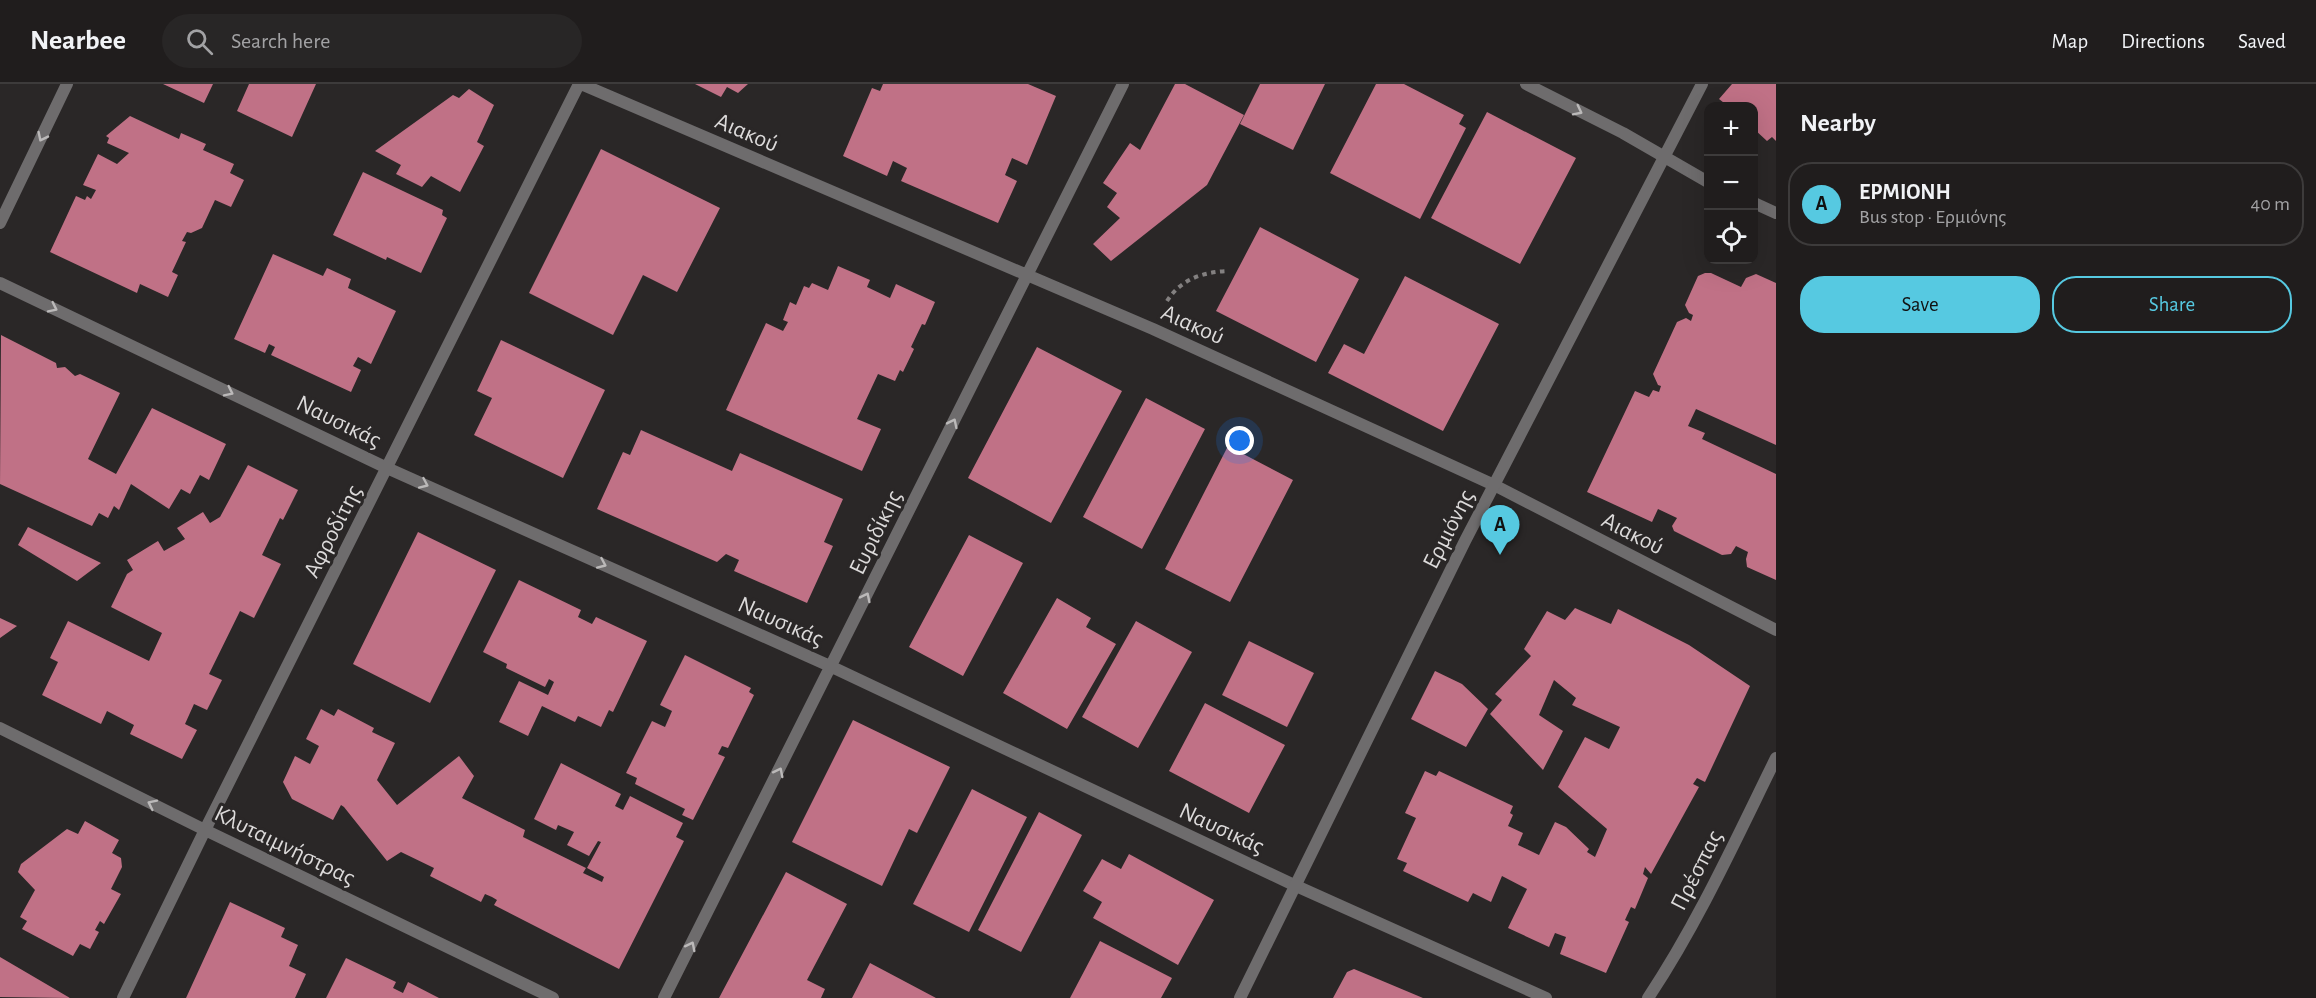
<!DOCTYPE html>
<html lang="en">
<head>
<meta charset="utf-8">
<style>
  body { margin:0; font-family:"Alegreya Sans",sans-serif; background:#282626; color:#f1f3f6 }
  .controls { position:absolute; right:18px; top:18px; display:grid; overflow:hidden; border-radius:12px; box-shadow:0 6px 24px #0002 }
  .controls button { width:54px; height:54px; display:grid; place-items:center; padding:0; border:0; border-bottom:2px solid #3d3b3b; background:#201d1d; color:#f1f3f6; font:30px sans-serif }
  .you { position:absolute; left:1240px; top:357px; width:21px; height:21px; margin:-15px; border:4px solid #fff; border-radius:50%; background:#1a73e8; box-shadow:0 0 0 9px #1a73e833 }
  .badge { display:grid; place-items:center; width:39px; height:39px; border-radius:50%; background:#56c9e1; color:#111; font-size:20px; font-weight:700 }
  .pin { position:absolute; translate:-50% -50px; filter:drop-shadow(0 2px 3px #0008) }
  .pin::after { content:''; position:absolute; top:32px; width:21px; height:18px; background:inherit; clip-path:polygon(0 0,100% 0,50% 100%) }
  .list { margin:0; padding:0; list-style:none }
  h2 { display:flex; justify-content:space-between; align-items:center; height:78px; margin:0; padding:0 24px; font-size:26px }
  h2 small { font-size:20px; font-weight:400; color:#a2a2a4 }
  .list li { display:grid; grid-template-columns:39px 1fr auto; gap:18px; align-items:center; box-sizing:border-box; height:84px; margin:0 12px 12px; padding:0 12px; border:2px solid #3d3b3b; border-radius:24px }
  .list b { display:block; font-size:22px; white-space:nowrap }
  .list p { margin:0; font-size:20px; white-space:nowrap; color:#a2a2a4 }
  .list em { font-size:20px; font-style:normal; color:#a2a2a4 }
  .actions { display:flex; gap:12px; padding:18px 24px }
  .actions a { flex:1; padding:14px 0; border:2px solid #56c9e1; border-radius:24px; text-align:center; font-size:21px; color:#56c9e1 }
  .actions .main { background:#56c9e1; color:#111 }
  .icon { flex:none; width:33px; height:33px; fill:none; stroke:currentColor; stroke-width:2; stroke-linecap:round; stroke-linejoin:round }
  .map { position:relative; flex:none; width:1776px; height:914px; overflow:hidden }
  header { display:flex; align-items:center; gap:36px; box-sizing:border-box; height:84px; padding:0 30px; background:#201d1d; border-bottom:2px solid #3d3b3b }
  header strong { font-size:28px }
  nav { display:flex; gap:33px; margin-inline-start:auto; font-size:21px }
  .search { width:420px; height:54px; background:#282626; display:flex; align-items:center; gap:15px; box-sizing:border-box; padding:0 21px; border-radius:33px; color:#a2a2a4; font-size:22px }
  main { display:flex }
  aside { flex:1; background:#201d1d }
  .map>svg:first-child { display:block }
  .building { fill:#c07186 }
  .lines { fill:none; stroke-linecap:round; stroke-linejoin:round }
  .path { stroke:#838080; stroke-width:4; stroke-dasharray:4.5 4.5; stroke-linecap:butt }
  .minor { stroke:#6e6c6d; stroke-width:12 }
  .tertiary { stroke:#6e6c6d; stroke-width:12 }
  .oneway { stroke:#bbb9b9 }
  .labels { text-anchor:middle; stroke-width:6; stroke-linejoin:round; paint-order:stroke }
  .street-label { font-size:24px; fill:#dcdada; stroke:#2a2727 }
</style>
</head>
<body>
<header>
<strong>Nearbee</strong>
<div class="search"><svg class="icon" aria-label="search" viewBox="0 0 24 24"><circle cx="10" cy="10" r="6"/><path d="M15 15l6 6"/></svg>Search here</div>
<nav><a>Map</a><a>Directions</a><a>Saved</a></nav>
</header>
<main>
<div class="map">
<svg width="1776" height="914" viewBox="0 0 1776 914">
  <rect width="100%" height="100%" fill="#2a2727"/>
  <!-- building -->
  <path class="building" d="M 163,0 L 213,0 L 204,19 Z
    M 249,0 L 316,0 L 292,53 L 237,27 Z
    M 695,0 L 748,0 L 738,9 L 727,3 L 721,13 Z
    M 883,0 L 1028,0 L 1056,12 L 1027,81 L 1012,74 L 1005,91 L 1017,97 L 998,139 L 901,97 L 907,84 L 893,77 L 887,92 L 843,72 L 872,4 L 880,7 Z
    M 1175,0 L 1185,0 L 1244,31 L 1207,101 L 1111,177 L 1093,160 L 1120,134 L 1107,123 L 1117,109 L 1103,99 L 1130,59 L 1140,66 Z
    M 1260,0 L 1325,0 L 1293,66 L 1240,40 Z
    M 1376,0 L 1404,0 L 1464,31 L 1459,40 L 1466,44 L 1420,135 L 1330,89 Z
    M 1732,0 L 1776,0 L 1776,57 L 1772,53 L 1767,57 L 1754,45 L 1754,22 L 1728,22 L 1719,15 Z
    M 469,5 L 494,21 L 477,58 L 484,62 L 460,108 L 431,92 L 422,103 L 396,90 L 401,81 L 375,67 L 453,11 L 459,14 Z
    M 1487,28 L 1576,74 L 1520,180 L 1431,134 Z
    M 130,32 L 179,55 L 181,49 L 206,60 L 203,66 L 234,80 L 230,89 L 244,96 L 231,123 L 215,116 L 202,144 L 191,149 L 187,148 L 182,157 L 186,158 L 172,188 L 178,191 L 168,213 L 140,200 L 137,209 L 50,168 L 76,112 L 85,116 L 87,112 L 91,115 L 96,106 L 83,101 L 98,70 L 117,80 L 129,69 L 107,59 L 109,54 L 106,52 Z
    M 601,65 L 720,124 L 677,208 L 643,191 L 613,251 L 529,209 Z
    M 363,88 L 443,126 L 442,131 L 447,134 L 421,189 L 387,173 L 386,176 L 333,151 Z
    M 1260,143 L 1359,195 L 1316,278 L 1216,227 Z
    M 273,170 L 323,192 L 327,184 L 351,195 L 348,204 L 396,227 L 371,280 L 358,273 L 353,282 L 361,286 L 351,308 L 271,271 L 275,263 L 269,260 L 265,269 L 234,255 Z
    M 838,182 L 870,196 L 867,203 L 890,214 L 896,200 L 935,218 L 925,241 L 922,240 L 911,263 L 914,265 L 903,288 L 900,286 L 895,297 L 878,290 L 857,335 L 881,345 L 862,387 L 726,326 L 766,239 L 783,247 L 788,238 L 783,236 L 790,218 L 796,221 L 804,202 L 809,204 L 812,199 L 828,206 Z
    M 1705,189 L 1711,189 L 1741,203 L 1746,194 L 1756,190 L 1776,199 L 1776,361 L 1696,325 L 1688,342 L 1705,349 L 1702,355 L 1776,390 L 1776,496 L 1747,483 L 1746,475 L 1748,468 L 1736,462 L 1731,470 L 1722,471 L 1674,447 L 1672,442 L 1677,434 L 1658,425 L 1652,438 L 1587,408 L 1635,307 L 1649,313 L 1653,306 L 1659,308 L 1661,302 L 1658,301 L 1653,290 L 1677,238 L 1686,234 L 1691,237 L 1693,231 L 1689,229 L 1685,221 L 1698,192 Z
    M 1405,192 L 1499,240 L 1443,347 L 1328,289 L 1344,260 L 1364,270 Z
    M 1,251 L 56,279 L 57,284 L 65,283 L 75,292 L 80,290 L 120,309 L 88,375 L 116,390 L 152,324 L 226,360 L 209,396 L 200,391 L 190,410 L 181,405 L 169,425 L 131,400 L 119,426 L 114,422 L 108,434 L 99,429 L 92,442 L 0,400 Z
    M 501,256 L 605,306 L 563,394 L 474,351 L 492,314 L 477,307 Z
    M 1037,263 L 1122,307 L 1051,439 L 968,394 Z
    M 1146,314 L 1205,345 L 1142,465 L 1083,433 Z
    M 641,346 L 732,387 L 740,369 L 843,415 L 824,458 L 833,462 L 807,519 L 734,487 L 739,476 L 726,470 L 717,478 L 597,425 L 623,368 L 630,371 Z
    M 1228,362 L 1293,396 L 1230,518 L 1165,485 Z
    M 248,381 L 298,406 L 283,436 L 280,434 L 262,471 L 281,480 L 254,534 L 240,527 L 209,590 L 222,596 L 207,626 L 194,620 L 185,640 L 197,646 L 182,675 L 130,650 L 134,641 L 107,627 L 101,640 L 42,611 L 58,578 L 50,574 L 68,537 L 149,577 L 162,549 L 111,523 L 127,490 L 133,486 L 127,476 L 158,457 L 164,467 L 185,455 L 177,444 L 203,428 L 210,439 L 220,433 Z
    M 28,443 L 101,479 L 77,497 L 18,461 Z
    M 418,448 L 496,486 L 430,619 L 353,580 Z
    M 969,451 L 1023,479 L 963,592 L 909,563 Z
    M 519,496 L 581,526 L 578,533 L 592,540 L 596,533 L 647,557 L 613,628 L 609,626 L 601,643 L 578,632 L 575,638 L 542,622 L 528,652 L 499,638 L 519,597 L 548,611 L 554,598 L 549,595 L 545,603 L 506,584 L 507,580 L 483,568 Z
    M 1057,514 L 1091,534 L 1086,543 L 1116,560 L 1067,645 L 1003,609 Z
    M 1575,524 L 1611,540 L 1618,525 L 1689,561 L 1750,602 L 1705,698 L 1697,694 L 1693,700 L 1699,703 L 1651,790 L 1645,783 L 1643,790 L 1648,794 L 1635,825 L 1631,823 L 1625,836 L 1629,838 L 1606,889 L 1560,870 L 1566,853 L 1555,849 L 1549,863 L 1508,844 L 1527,805 L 1502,792 L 1491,818 L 1473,809 L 1468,818 L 1403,787 L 1407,779 L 1397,775 L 1416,734 L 1405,729 L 1425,687 L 1436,692 L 1439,687 L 1513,722 L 1510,729 L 1513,731 L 1508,742 L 1523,749 L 1518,761 L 1539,771 L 1555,738 L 1566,743 L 1589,765 L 1587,768 L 1595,773 L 1607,745 L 1558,703 L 1585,653 L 1609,665 L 1620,643 L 1572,621 L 1576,614 L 1554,596 L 1539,631 L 1563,647 L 1543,686 L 1490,630 L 1502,616 L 1495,610 L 1531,572 L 1524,565 L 1547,527 L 1565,536 Z
    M 0,534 L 17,542 L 0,554 Z
    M 1136,537 L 1192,568 L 1138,664 L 1082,633 Z
    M 1249,557 L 1314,589 L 1287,643 L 1222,611 Z
    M 685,571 L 751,604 L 749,608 L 754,611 L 728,664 L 722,662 L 718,670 L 725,673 L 693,736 L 682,731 L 685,725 L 635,700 L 637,694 L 626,689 L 652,637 L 665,643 L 672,627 L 660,621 Z
    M 1435,587 L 1462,600 L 1488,625 L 1466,663 L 1411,635 Z
    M 1205,619 L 1285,661 L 1249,729 L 1169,687 Z
    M 321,625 L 334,632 L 338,625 L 374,644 L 372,648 L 395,659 L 377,696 L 397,721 L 459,672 L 474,692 L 462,714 L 525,746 L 523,753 L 586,784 L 583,789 L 602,798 L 604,793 L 587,784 L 601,758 L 598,757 L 589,772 L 567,761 L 574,748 L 558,741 L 556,746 L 534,735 L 561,679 L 621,710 L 615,722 L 623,726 L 630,712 L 683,739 L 676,753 L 684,757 L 619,885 L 494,821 L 497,816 L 492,813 L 485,810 L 481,818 L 430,792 L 434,784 L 401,768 L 387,777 L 344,723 L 341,721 L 333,736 L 292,715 L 283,698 L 295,672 L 310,680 L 319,662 L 306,655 Z
    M 853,636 L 950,683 L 917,749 L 909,745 L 882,802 L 792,758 Z
    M 972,705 L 1027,733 L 969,848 L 913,820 Z
    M 1039,728 L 1082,751 L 1021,868 L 978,846 Z
    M 85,737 L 119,756 L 112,769 L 121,774 L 122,783 L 111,805 L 121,810 L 104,840 L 100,837 L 95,846 L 99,848 L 90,865 L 80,860 L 73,872 L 22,845 L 27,837 L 20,833 L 35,806 L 18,788 L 21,780 L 67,745 L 78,750 Z
    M 1129,770 L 1214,816 L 1178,881 L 1093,834 L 1102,818 L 1083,807 L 1102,775 L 1121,785 Z
    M 786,788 L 847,820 L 807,896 L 825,905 L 821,914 L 719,914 Z
    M 230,818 L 285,844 L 281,853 L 298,861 L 289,882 L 306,890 L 295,914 L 186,914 Z
    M 1100,857 L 1172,894 L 1161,914 L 1070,914 Z
    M 0,873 L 70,914 L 0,913 Z
    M 346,874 L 396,898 L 393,904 L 403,909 L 408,898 L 439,914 L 326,914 Z
    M 870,879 L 936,914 L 852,914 Z
    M 1354,885 L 1423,914 L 1333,914 L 1347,888 Z"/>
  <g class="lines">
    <!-- path -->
    <path class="path" d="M 1167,217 C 1181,195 1203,188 1228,187"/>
    <!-- minor -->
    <path class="minor" d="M 581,0 L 1153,245 L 1494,401 L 1776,546
      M 0,139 L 67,0
      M 0,199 L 387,384 L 832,583 L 1294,801 L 1546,914
      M 0,644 L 205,746 L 553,914
      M 123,914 L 205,746 L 579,0
      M 664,914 L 1123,0
      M 1648,914 C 1698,839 1736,755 1776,674"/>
    <!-- tertiary -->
    <path class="tertiary" d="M 1526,0 L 1623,49 L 1708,98
      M 1754,119 L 1776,129
      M 1240,914 L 1465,457 L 1702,0"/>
  </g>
  <!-- one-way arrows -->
  <defs><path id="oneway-chevron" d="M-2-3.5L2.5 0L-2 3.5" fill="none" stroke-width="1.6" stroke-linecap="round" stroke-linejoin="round" transform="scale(1.5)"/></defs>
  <g class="oneway">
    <use href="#oneway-chevron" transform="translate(1578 27) rotate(27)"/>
    <use href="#oneway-chevron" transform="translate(42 53) rotate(116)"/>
    <use href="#oneway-chevron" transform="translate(53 224) rotate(26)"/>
    <use href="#oneway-chevron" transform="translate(229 308) rotate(26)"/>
    <use href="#oneway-chevron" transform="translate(953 339) rotate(-64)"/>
    <use href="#oneway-chevron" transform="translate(424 400) rotate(24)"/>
    <use href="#oneway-chevron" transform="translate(602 480) rotate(24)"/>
    <use href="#oneway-chevron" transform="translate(866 513) rotate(-64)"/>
    <use href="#oneway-chevron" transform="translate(779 688) rotate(-63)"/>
    <use href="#oneway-chevron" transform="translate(152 720) rotate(-154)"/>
    <use href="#oneway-chevron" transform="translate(691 862) rotate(-63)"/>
  </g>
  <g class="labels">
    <!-- street labels -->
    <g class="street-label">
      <text transform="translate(747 48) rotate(23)" y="8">Αιακού</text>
      <text transform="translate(1193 240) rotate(24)" y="8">Αιακού</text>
      <text transform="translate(339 337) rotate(26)" y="8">Ναυσικάς</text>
      <text transform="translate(1448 445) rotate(-63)" y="8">Ερμιόνης</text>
      <text transform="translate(332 447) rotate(-63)" y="8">Αφροδίτης</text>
      <text transform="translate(875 448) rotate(-64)" y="8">Ευριδίκης</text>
      <text transform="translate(1633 449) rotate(27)" y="8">Αιακού</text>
      <text transform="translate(781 537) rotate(24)" y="8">Ναυσικάς</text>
      <text transform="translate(1222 744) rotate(25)" y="8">Ναυσικάς</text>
      <text transform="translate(285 761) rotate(26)" y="8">Κλυταιμνήστρας</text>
      <text transform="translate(1696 786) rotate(-63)" y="8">Πρέσπας</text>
    </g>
  </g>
</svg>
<div class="controls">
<button>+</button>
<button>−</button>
<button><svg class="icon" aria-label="locate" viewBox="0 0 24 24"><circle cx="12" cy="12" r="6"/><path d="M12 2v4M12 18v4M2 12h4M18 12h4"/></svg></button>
</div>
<div class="you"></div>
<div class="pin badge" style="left:1500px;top:471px">A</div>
</div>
<aside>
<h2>Nearby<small></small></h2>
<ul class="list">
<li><span class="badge">A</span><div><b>ΕΡΜΙΟΝΗ</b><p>Bus stop · Ερμιόνης</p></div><em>40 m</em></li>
</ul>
<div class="actions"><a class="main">Save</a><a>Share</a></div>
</aside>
</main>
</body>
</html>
